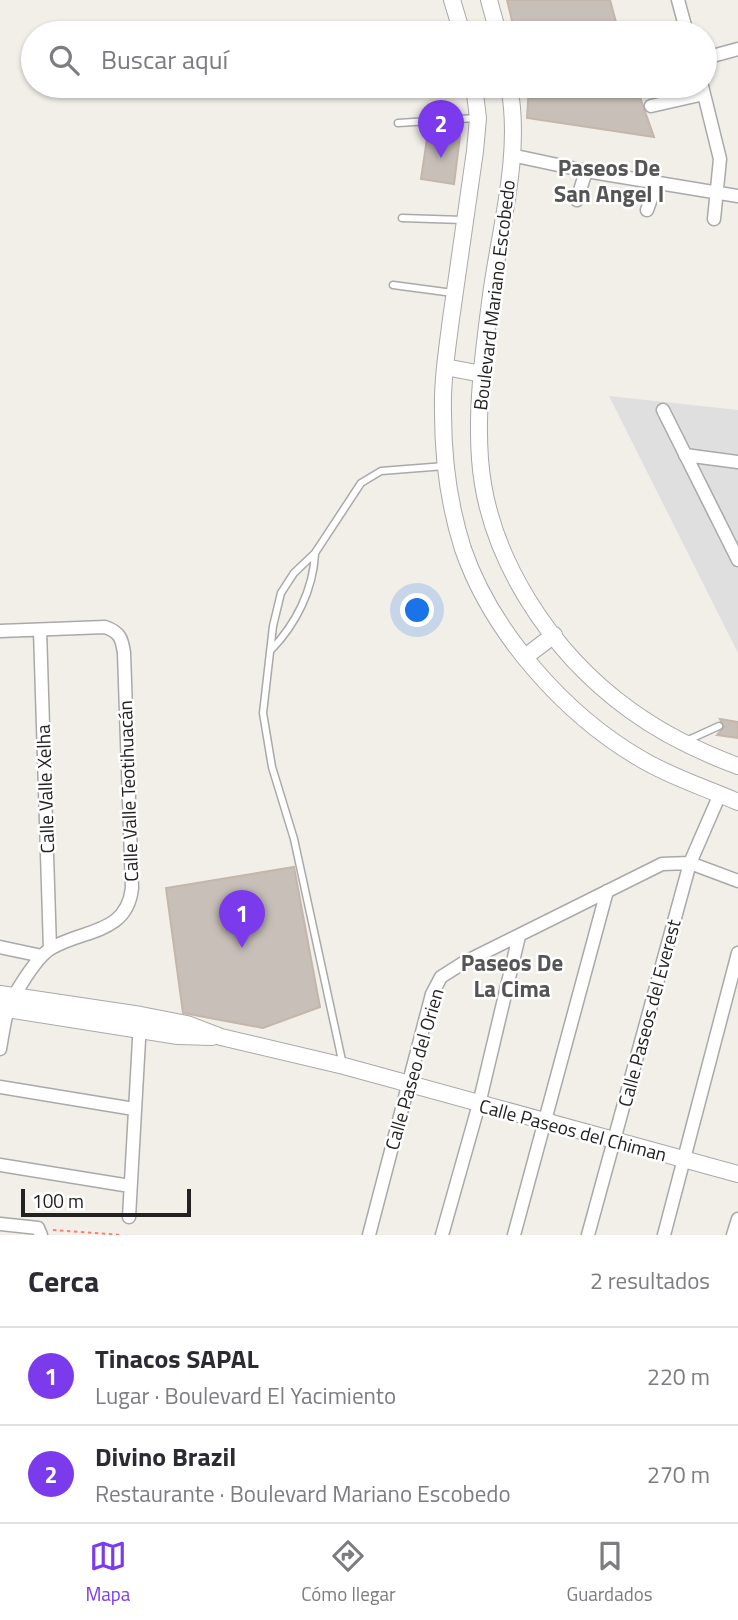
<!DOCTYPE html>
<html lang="es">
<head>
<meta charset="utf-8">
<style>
  body { margin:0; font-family:"Titillium Web",sans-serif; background:#f7f7f7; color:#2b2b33 }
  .scale { position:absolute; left:21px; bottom:18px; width:170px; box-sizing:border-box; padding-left:7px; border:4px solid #222; border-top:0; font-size:19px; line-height:24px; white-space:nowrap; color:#222; -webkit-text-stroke:5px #fff; paint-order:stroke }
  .you { position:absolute; left:418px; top:611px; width:24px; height:24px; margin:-18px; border:5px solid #fff; border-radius:50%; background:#1a73e8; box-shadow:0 0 0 10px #1a73e833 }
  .badge { display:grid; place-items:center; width:46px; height:46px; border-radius:50%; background:#7c3aed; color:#fff; font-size:23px; font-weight:700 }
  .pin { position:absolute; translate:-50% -58px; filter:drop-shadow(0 2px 4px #0008) }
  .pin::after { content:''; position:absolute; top:37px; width:24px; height:21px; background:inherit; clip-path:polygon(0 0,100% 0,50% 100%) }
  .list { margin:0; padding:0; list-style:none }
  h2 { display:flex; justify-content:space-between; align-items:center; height:91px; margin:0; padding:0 28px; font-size:30px }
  h2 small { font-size:23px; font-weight:400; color:#7c7c81 }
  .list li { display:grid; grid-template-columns:46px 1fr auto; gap:21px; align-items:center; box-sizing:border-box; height:98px; padding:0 28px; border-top:2px solid #e1e1e2 }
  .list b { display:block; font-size:26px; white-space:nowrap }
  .list p { margin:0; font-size:23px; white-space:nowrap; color:#7c7c81 }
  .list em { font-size:23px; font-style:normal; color:#7c7c81 }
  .icon { flex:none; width:38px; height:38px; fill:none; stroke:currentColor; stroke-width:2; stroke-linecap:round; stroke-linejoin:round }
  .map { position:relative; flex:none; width:738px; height:1235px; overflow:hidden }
  .search { position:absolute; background:#fff; box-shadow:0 2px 5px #0004; left:21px; right:21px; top:21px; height:77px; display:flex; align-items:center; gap:18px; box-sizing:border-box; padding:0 24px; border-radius:38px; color:#7c7c81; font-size:26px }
  .sheet { height:287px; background:#fff }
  nav { display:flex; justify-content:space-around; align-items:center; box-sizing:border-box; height:98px; border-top:2px solid #e1e1e2; background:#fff; font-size:19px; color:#7c7c81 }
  nav a { display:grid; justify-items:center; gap:4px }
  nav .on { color:#7c3aed }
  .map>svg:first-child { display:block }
  .residential { fill:#e0dfdf }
  .building { fill:#c7bfb8; stroke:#c4b6ab; stroke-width:2 }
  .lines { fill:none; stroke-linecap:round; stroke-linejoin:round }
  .service-casing { stroke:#a9a9a9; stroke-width:9 }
  .minor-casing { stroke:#a9a9a9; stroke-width:15 }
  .tertiary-casing { stroke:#a9a9a9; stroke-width:18 }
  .path { stroke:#fa8072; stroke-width:2; stroke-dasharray:3.5 3.5; stroke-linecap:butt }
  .service { stroke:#fff; stroke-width:6 }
  .minor { stroke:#fff; stroke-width:12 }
  .tertiary { stroke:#fff; stroke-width:16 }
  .labels { text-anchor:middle; stroke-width:5; stroke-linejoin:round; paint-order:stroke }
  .street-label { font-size:19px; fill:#222; stroke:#fff }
  .quarter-label { font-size:23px; font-weight:bold; fill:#555; stroke:#fff }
</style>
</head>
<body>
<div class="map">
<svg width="738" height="1235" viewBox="0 0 738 1235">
  <rect width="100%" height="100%" fill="#f2efe9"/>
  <!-- residential -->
  <path class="residential" d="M 609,396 L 738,410 L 738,653 Z"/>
  <!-- building -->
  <path class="building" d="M 507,0 L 610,0 L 619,33 L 515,33 Z
    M 529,86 L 636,86 L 654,137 L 527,118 Z
    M 428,132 L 460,136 L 454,184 L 421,179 Z
    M 720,719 L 738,722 L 738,738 L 717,735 L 724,727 Z
    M 294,867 L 320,1007 L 263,1028 L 183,1013 L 166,888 Z"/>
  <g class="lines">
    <!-- service casing -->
    <g class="service-casing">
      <path id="service" d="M 398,123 L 476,118
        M 402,218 L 463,220
        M 393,285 L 453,293
        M 271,650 C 296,624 313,590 315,554
        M 686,741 L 719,726
        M 343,1065 L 294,839 L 272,767 L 263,713 L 273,626 L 281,593 L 294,573 L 315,553 L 361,483 L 381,471 L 445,466"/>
    </g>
    <!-- minor casing -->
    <g class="minor-casing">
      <path id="minor" d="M 678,0 L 687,33
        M 662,33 L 686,28
        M 705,58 L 738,49
        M 702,86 L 720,159 L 714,219
        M 651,106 L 704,94
        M 511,155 L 586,171 L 738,196
        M 577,200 L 586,171
        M 647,210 L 657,182
        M 663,410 L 738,560
        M 685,455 L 738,462
        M 40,630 L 50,949
        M 0,631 L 105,627 C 120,632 122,639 124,653 L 132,888 C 127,935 82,929 50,949 C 36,958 12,996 7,1012 C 4,1024 2,1037 0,1049
        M 0,947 L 42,956
        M 0,1087 L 134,1109
        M 0,1165 L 130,1186
        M 129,1217 L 140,1022
        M 0,1224 L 38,1228 L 41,1235
        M 369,1235 L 432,994 L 441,977 L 463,963 L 662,864 L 690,863 L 738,881
        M 442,1235 L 479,1104 L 519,936
        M 514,1235 L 607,891
        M 588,1235 L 690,863 L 720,794
        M 664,1235 L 738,953
        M 733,1235 L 738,1219"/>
    </g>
    <!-- tertiary casing -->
    <g class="tertiary-casing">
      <path id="tertiary" d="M 452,0 L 462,33
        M 489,0 L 498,33
        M 474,86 L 478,118 L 475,151 C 467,207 459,263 451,319 C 447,350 442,382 443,413 C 443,460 449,505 463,549 C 492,633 565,715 641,759 C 671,777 706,788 738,802
        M 509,86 C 522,153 500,228 491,295 C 484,349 476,405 480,459 C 487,557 551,653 630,710 C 663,734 700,752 738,766
        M 445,367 L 482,374
        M 525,657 L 554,635
        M 0,994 L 141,1015 L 187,1024 L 221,1037 L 344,1066 L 738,1174
        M 0,1008 L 178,1036 L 212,1037"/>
    </g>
    <!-- path -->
    <path class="path" d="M 53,1230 L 121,1235"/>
    <!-- service -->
    <use href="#service" class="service"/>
    <!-- minor -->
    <use href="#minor" class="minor"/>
    <!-- tertiary -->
    <use href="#tertiary" class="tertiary"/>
  </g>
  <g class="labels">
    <!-- street labels -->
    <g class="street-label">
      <text transform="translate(494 295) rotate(-83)" y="7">Boulevard Mariano Escobedo</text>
      <text transform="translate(45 789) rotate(-92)" y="7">Calle Valle Xelha</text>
      <text transform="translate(128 791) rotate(-92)" y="7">Calle Valle Teotihuacán</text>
      <text transform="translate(649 1013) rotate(-75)" y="7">Calle Paseos del Everest</text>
      <text transform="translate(414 1069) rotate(-74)" y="7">Calle Paseo del Orien</text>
      <text transform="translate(573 1130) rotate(15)" y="7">Calle Paseos del Chiman</text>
    </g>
    <!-- quarter labels -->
    <g class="quarter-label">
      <text x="609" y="176">Paseos De<tspan x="609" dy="26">San Angel I</tspan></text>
      <text x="512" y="971">Paseos De<tspan x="512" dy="26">La Cima</tspan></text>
    </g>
  </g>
</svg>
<div class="scale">100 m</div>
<div class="you"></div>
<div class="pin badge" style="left:242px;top:948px">1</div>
<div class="pin badge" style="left:441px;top:158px">2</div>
<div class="search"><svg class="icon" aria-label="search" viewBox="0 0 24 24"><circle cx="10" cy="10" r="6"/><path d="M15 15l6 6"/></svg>Buscar aquí</div>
</div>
<section class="sheet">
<h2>Cerca<small>2 resultados</small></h2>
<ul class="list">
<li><span class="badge">1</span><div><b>Tinacos SAPAL</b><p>Lugar · Boulevard El Yacimiento</p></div><em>220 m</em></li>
<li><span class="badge">2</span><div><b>Divino Brazil</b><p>Restaurante · Boulevard Mariano Escobedo</p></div><em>270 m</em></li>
</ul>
</section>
<nav>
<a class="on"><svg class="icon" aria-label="map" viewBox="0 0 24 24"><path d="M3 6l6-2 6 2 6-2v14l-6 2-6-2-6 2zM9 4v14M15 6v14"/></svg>Mapa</a>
<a><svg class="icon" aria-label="directions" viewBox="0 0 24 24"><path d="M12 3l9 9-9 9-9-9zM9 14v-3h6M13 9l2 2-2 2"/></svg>Cómo llegar</a>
<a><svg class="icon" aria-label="saved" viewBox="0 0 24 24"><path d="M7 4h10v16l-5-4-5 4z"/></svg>Guardados</a>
</nav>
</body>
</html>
